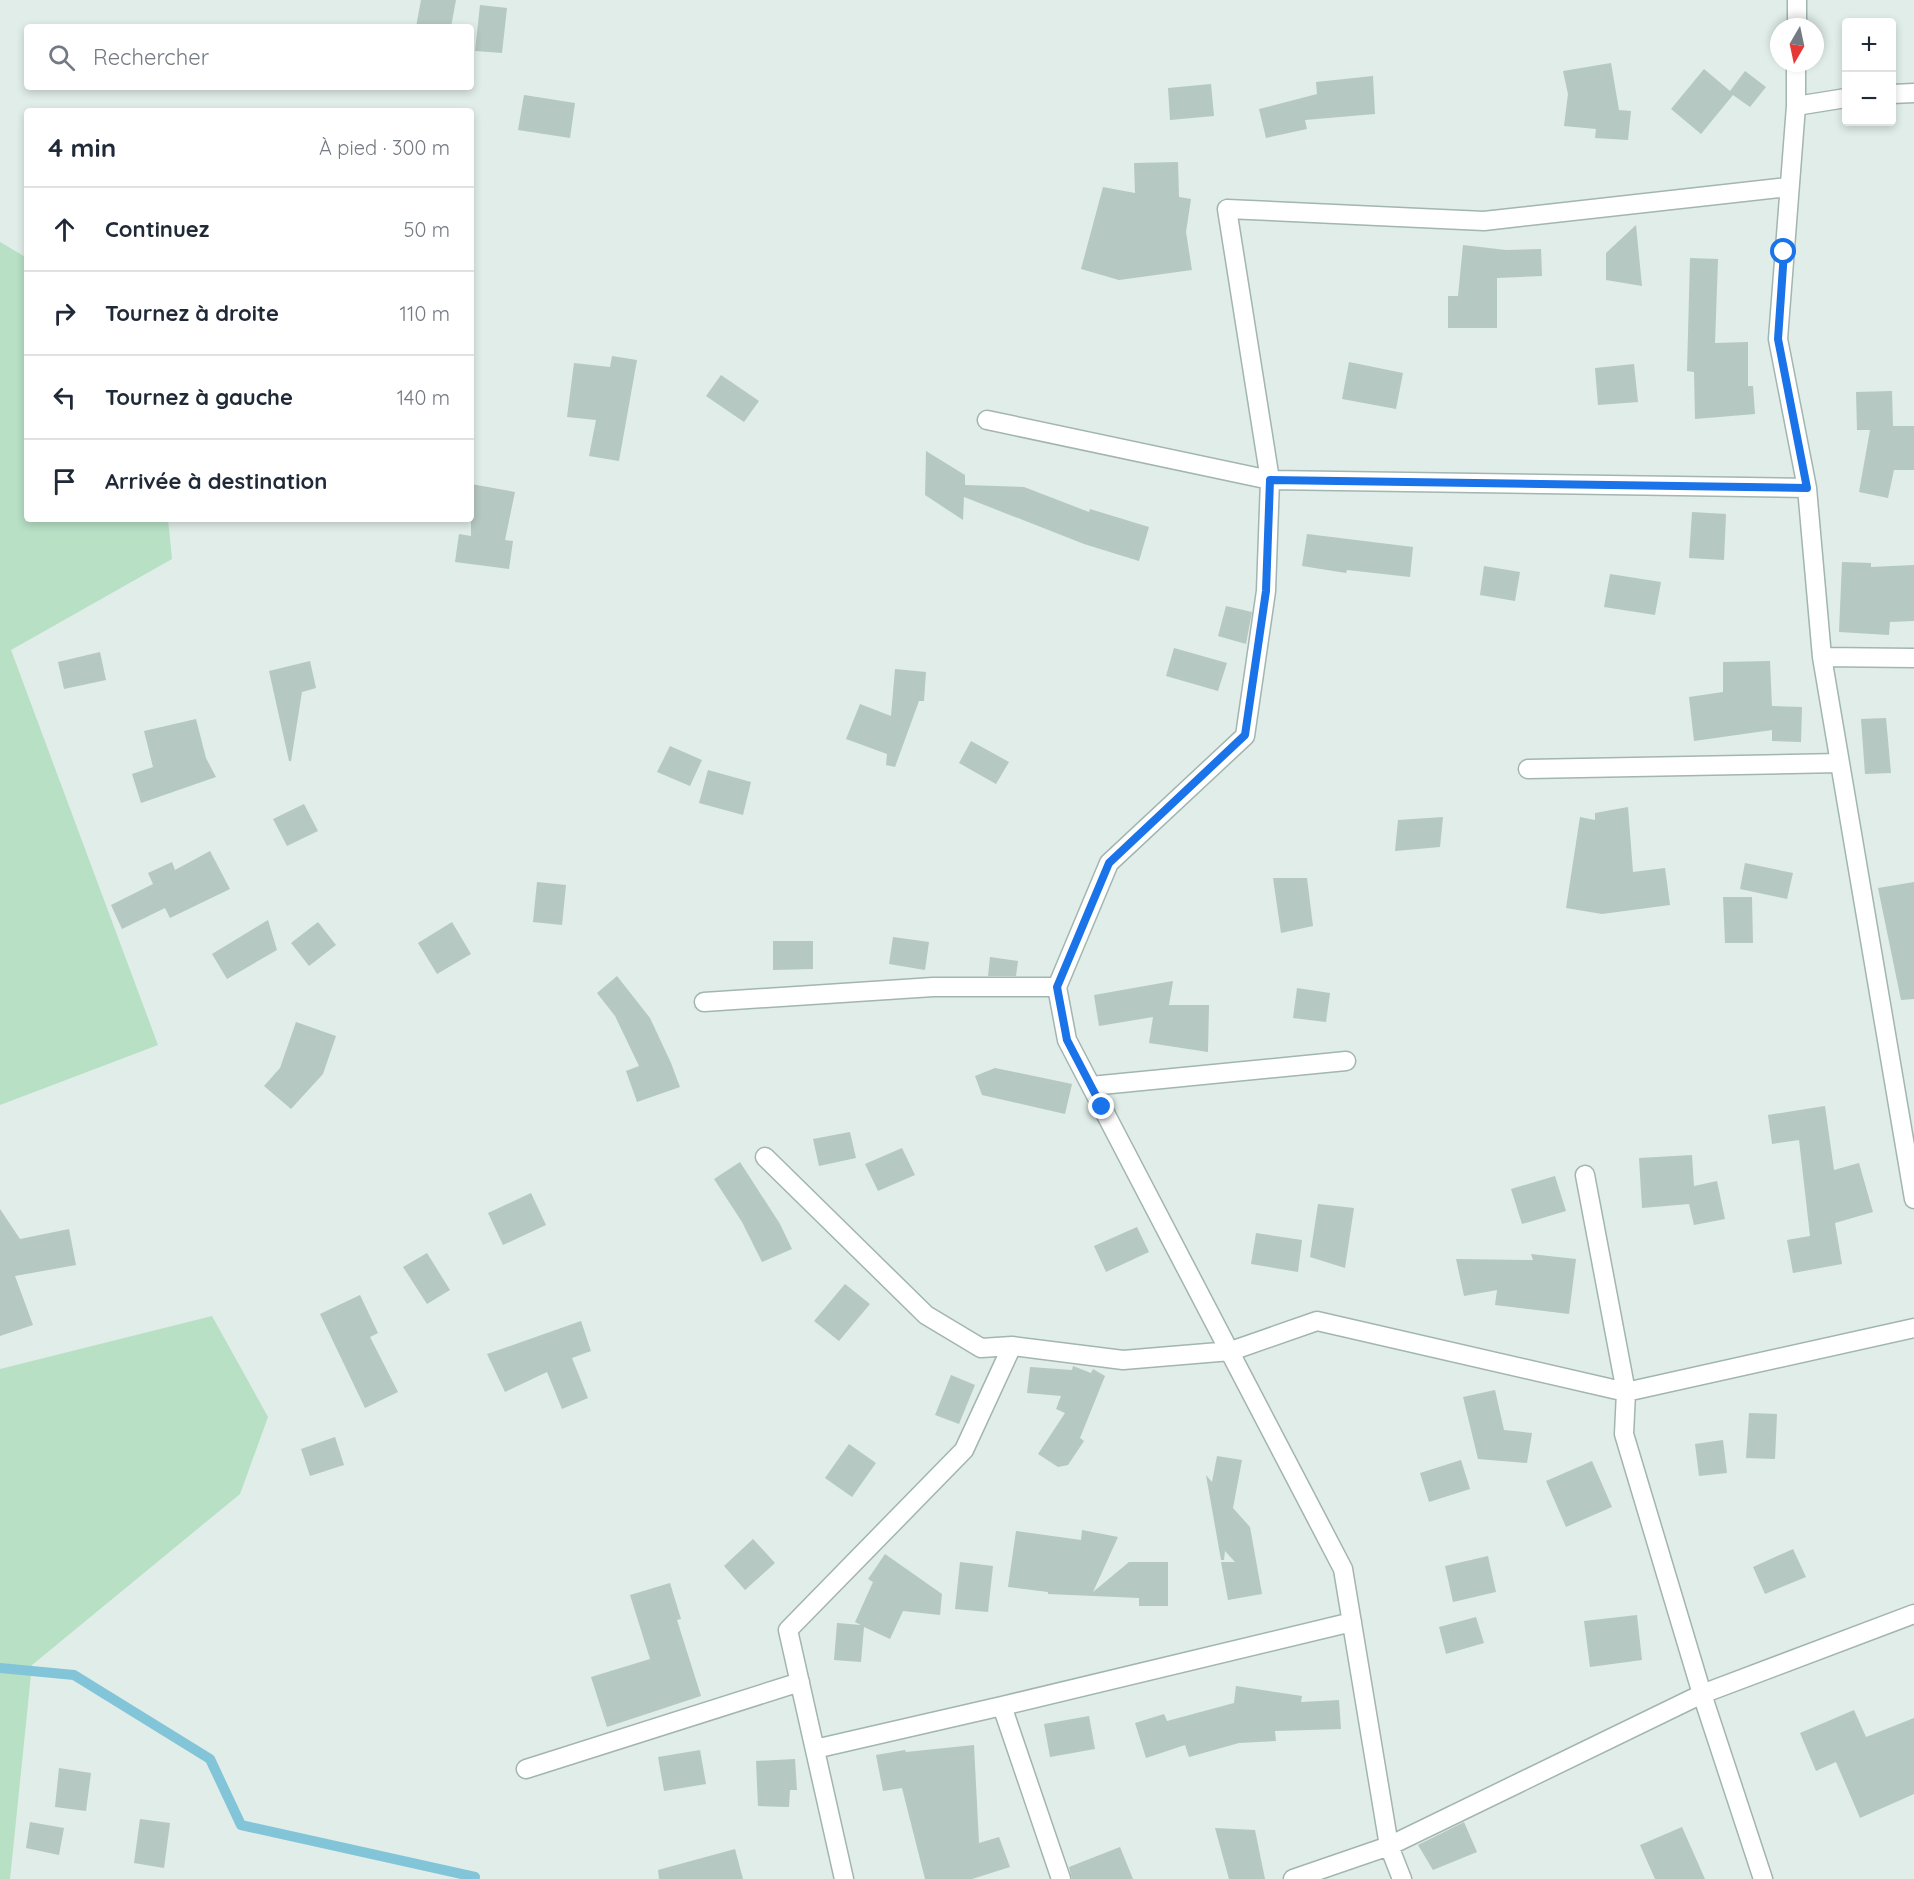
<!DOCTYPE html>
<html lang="fr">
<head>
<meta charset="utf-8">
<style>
  body { margin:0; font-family:Quicksand,sans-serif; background:#f2f2f3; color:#1f2937 }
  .controls { position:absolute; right:18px; top:18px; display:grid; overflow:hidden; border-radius:6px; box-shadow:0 3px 9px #0003 }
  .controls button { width:54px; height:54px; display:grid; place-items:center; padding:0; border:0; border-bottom:2px solid #e0e1e3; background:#fff; color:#1f2937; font:30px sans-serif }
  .compass { position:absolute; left:1770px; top:18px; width:54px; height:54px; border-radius:50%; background:#fff; box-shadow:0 3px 9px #0003; rotate:189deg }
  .stop { position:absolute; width:18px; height:18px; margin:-14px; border:4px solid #1a73e8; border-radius:50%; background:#fff }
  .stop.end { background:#1a73e8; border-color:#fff; box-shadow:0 2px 6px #0008 }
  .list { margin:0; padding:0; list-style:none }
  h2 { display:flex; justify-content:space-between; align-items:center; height:78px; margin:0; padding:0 24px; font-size:26px }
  h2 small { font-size:20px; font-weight:400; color:#747a83 }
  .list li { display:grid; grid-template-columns:39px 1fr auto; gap:18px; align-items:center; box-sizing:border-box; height:84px; padding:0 24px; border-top:2px solid #e0e1e3 }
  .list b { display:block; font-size:22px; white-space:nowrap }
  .list em { font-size:20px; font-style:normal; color:#747a83 }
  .icon { flex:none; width:33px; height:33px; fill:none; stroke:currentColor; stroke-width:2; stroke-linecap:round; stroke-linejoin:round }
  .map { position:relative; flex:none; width:1914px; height:1879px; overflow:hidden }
  .search { position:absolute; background:#fff; box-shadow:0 3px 9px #0003; left:24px; top:24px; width:450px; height:66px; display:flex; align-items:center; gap:15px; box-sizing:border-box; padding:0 21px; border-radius:6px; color:#747a83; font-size:22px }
  .panel { position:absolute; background:#fff; box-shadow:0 3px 9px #0003; left:24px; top:108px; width:450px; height:414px; border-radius:6px }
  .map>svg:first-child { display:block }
  .green { fill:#b7e0c5 }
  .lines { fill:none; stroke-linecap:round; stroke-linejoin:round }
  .stream { stroke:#82c5d8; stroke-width:10 }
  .building { fill:#b5c8c1 }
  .minor-casing { stroke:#a2b5b0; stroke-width:21 }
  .minor { stroke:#fff; stroke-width:18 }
  .route { stroke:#1a73e8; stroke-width:8 }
</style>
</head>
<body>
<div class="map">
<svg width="1914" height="1879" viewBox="0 0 1914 1879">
  <rect width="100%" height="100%" fill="#e0ede8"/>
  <!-- green -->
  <path class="green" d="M 0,242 L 27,258 L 27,519 L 168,519 L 172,559 L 11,650 L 158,1045 L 0,1105 Z
    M 212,1316 L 268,1417 L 240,1494 L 32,1665 L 10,1879 L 0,1879 L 0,1369 Z"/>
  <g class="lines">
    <!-- stream -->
    <path class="stream" d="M 0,1668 L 74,1675 L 210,1759 L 241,1825 L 475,1877"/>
  </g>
  <!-- building -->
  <path class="building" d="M 421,0 L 456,0 L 451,27 L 416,27 Z
    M 480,5 L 507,8 L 502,53 L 475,51 Z
    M 1611,63 L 1619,110 L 1631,111 L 1628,140 L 1595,138 L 1596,129 L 1564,126 L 1568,94 L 1563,71 Z
    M 1704,69 L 1730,91 L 1745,71 L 1766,87 L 1750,107 L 1733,95 L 1701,134 L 1671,109 Z
    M 1373,76 L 1375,114 L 1305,120 L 1307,129 L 1266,138 L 1259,109 L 1317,94 L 1316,82 Z
    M 1211,84 L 1214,116 L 1170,120 L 1168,88 Z
    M 524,95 L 575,103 L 570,138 L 518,130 Z
    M 1178,162 L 1179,197 L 1191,199 L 1186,232 L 1192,270 L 1119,280 L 1081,269 L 1103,187 L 1135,193 L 1134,163 Z
    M 1636,225 L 1642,286 L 1606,280 L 1606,253 Z
    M 1463,245 L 1506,250 L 1541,249 L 1542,276 L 1497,278 L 1497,328 L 1448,328 L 1448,296 L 1458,296 Z
    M 1690,258 L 1718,259 L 1715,343 L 1748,342 L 1748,386 L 1753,386 L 1755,414 L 1695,419 L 1694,372 L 1687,371 Z
    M 612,356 L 637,360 L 619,461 L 589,456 L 596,420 L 567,417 L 574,363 L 610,367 Z
    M 1349,362 L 1403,373 L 1396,409 L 1342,399 Z
    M 1634,364 L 1638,402 L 1598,405 L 1595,368 Z
    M 721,375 L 759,401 L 744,422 L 706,396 Z
    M 1892,391 L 1893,426 L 1914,426 L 1914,470 L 1894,470 L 1888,498 L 1859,492 L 1870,430 L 1857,430 L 1856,392 Z
    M 926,451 L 965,475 L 965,485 L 1024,487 L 1089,512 L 1090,509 L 1149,527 L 1139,561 L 1084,544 L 964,497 L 963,520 L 925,495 Z
    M 471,484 L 515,492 L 505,540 L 513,541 L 509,569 L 455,562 L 459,534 L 471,536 Z
    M 1692,512 L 1726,514 L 1724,560 L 1689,558 Z
    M 1307,534 L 1413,547 L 1410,577 L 1347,570 L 1346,573 L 1302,566 Z
    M 1842,562 L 1871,563 L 1871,567 L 1914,565 L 1914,621 L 1890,622 L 1889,635 L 1839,632 Z
    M 1484,566 L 1520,572 L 1515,601 L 1480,595 Z
    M 1610,574 L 1661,582 L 1655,615 L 1604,607 Z
    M 1226,606 L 1252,612 L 1246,644 L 1218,636 Z
    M 1174,648 L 1227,663 L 1218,691 L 1166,676 Z
    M 100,652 L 106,680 L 64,689 L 58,662 Z
    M 310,661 L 316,688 L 302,692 L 291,761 L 289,761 L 269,671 Z
    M 1770,661 L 1772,708 L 1772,706 L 1802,707 L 1801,742 L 1772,741 L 1772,730 L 1694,741 L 1689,697 L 1723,692 L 1723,662 Z
    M 895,669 L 926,672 L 924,701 L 919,701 L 895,767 L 886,765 L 887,754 L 846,739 L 860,704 L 891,716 Z
    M 1886,718 L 1891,773 L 1865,774 L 1861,719 Z
    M 196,719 L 206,758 L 216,777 L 141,803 L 132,774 L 153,767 L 144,731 Z
    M 971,741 L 1009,762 L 996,784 L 959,763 Z
    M 670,746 L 702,760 L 690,786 L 657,772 Z
    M 708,770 L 751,782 L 743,815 L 699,803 Z
    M 304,804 L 318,831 L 287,846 L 273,819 Z
    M 1628,807 L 1633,872 L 1665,868 L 1670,905 L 1602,914 L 1566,908 L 1580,817 L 1595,820 L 1595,813 Z
    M 1443,817 L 1440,847 L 1395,851 L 1398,820 Z
    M 210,851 L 230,889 L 170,918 L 165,908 L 122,929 L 111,905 L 153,884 L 148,873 L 172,862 L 175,870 Z
    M 1745,863 L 1793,873 L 1787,899 L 1740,889 Z
    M 1273,878 L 1307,878 L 1313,926 L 1281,933 Z
    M 537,882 L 566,885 L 562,925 L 533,922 Z
    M 1914,882 L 1914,999 L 1901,1000 L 1878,888 Z
    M 1723,897 L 1752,897 L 1753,943 L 1725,943 Z
    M 268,920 L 277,950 L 227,979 L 212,954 Z
    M 318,922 L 336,945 L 309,966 L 291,943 Z
    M 452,922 L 471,954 L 437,974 L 418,943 Z
    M 893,937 L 929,942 L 925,970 L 889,964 Z
    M 773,941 L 813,941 L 813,969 L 773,970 Z
    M 990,957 L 1018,961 L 1016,976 L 988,976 Z
    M 617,976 L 650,1018 L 671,1063 L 680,1087 L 637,1102 L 626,1071 L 639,1066 L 615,1016 L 597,993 Z
    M 1173,981 L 1169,1005 L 1209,1005 L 1208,1052 L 1149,1043 L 1153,1017 L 1099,1026 L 1094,995 Z
    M 1297,988 L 1330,993 L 1326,1022 L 1293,1018 Z
    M 296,1022 L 336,1036 L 323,1074 L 291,1109 L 264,1086 L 280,1068 Z
    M 995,1068 L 1072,1084 L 1065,1114 L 982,1095 L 975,1076 Z
    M 1825,1106 L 1834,1170 L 1859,1163 L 1873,1212 L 1835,1223 L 1842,1264 L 1793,1273 L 1787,1240 L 1810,1236 L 1799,1140 L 1772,1144 L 1768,1115 Z
    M 850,1132 L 856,1158 L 819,1166 L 813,1139 Z
    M 902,1148 L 915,1175 L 878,1191 L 865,1164 Z
    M 1692,1155 L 1694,1186 L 1717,1181 L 1725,1219 L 1694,1225 L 1689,1204 L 1642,1208 L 1639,1158 Z
    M 740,1162 L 780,1224 L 792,1249 L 762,1262 L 742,1222 L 714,1179 Z
    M 1555,1176 L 1566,1211 L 1522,1224 L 1511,1189 Z
    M 531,1193 L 546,1225 L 503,1245 L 488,1213 Z
    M 1318,1204 L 1354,1208 L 1345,1268 L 1310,1257 Z
    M 0,1209 L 20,1239 L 69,1229 L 76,1265 L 15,1276 L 33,1325 L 0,1336 Z
    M 1137,1227 L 1149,1252 L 1106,1272 L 1094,1246 Z
    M 1256,1233 L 1302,1240 L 1298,1272 L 1251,1264 Z
    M 427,1253 L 450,1290 L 427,1304 L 403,1267 Z
    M 1531,1254 L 1576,1259 L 1569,1314 L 1495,1305 L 1497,1290 L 1464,1296 L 1456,1259 L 1533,1260 Z
    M 845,1284 L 870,1304 L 839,1341 L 814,1321 Z
    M 360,1295 L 378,1333 L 370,1337 L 398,1392 L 365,1408 L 320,1314 Z
    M 581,1321 L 591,1351 L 572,1358 L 588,1398 L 562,1409 L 547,1372 L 505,1392 L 487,1354 Z
    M 1073,1366 L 1091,1373 L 1093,1369 L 1105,1376 L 1080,1438 L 1084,1441 L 1068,1465 L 1058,1467 L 1038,1454 L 1065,1413 L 1056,1409 L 1061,1396 L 1027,1393 L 1030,1367 L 1072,1370 Z
    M 951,1375 L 975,1385 L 959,1424 L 935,1415 Z
    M 1495,1390 L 1504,1430 L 1532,1433 L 1527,1463 L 1478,1459 L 1463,1397 Z
    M 1749,1413 L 1777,1414 L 1775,1459 L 1746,1458 Z
    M 335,1437 L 344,1465 L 310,1476 L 301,1449 Z
    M 1723,1440 L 1727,1473 L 1699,1476 L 1695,1444 Z
    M 849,1444 L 876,1463 L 852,1497 L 825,1478 Z
    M 1217,1456 L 1242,1460 L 1233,1508 L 1250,1527 L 1262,1594 L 1228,1600 L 1221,1562 L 1235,1562 L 1225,1551 L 1224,1560 L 1221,1560 L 1206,1475 L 1212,1482 Z
    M 1461,1460 L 1470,1489 L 1429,1502 L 1420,1473 Z
    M 1592,1461 L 1612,1507 L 1566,1527 L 1546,1481 Z
    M 1082,1530 L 1118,1537 L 1093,1592 L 1129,1562 L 1168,1562 L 1168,1606 L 1139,1606 L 1139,1598 L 1048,1594 L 1048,1592 L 1008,1587 L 1016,1531 L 1081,1540 Z
    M 753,1539 L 775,1563 L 745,1590 L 724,1566 Z
    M 1793,1549 L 1806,1577 L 1765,1594 L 1753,1567 Z
    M 885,1554 L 942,1594 L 940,1615 L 903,1611 L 890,1639 L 864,1627 L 861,1662 L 834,1660 L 837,1623 L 861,1625 L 855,1622 L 873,1582 L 868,1579 Z
    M 1488,1556 L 1496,1592 L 1453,1602 L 1445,1566 Z
    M 960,1562 L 993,1566 L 988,1612 L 955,1609 Z
    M 670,1583 L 681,1619 L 677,1620 L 701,1696 L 607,1727 L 591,1677 L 650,1659 L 630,1595 Z
    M 1637,1615 L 1642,1660 L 1590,1667 L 1584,1621 Z
    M 1476,1617 L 1484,1643 L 1446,1654 L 1439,1627 Z
    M 1236,1686 L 1302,1696 L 1301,1702 L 1339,1700 L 1341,1729 L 1275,1731 L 1276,1741 L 1239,1743 L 1189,1757 L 1185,1745 L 1146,1758 L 1135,1723 L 1164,1714 L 1167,1721 L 1234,1703 Z
    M 1854,1710 L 1866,1737 L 1914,1718 L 1914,1794 L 1860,1818 L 1836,1762 L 1816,1771 L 1800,1733 Z
    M 1089,1716 L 1095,1749 L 1050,1757 L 1044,1724 Z
    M 974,1745 L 979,1843 L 999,1837 L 1010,1867 L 972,1879 L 925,1879 L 902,1788 L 883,1791 L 876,1755 L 905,1750 L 906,1752 Z
    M 700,1750 L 706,1784 L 664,1791 L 658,1757 Z
    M 795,1759 L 797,1790 L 790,1790 L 789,1807 L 758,1806 L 756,1761 Z
    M 59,1768 L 91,1773 L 86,1811 L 55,1807 Z
    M 140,1819 L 170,1823 L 164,1868 L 134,1863 Z
    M 30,1822 L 64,1828 L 59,1855 L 26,1848 Z
    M 1464,1822 L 1477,1852 L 1433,1870 L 1418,1845 Z
    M 1682,1827 L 1705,1879 L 1655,1879 L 1640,1845 Z
    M 1215,1828 L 1255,1830 L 1265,1879 L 1229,1879 Z
    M 1120,1847 L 1133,1879 L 1072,1879 L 1069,1867 Z
    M 735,1849 L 743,1879 L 659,1879 L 658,1870 Z"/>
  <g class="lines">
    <!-- minor casing -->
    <g class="minor-casing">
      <path id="minor" d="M 1797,27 L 1797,0
        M 1796,63 L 1796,106 L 1778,339 L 1807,488 L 1822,657 L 1914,1199
        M 1892,94 L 1914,93
        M 1796,106 L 1846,98
        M 987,420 L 1270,480 L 1807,488
        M 1822,657 L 1914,658
        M 1528,769 L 1840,763
        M 704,1002 L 933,987 L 1057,987
        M 1091,1086 L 1346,1061
        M 765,1157 L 926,1315 L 981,1348 L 1012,1346 L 1123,1360 L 1231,1351 L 1317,1321 L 1626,1392 L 1914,1328
        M 1585,1175 L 1626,1392 L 1624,1434 L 1702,1694 L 1763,1879
        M 1002,1706 L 1061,1879
        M 815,1749 L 1002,1706 L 1352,1622
        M 526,1769 L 800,1682
        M 844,1879 L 788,1630 L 964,1450 L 1012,1346
        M 1293,1879 L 1389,1846 L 1702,1694 L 1914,1614
        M 1402,1879 L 1389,1846 L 1343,1569 L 1067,1040 L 1057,987 L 1109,863 L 1245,736 L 1266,591 L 1270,480 L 1227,209 L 1484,221 L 1788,187"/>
    </g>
    <!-- minor -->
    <use href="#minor" class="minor"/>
  </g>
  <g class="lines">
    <!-- route -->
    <path class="route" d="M 1102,1107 L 1067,1040 L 1057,987 L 1109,863 L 1245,735 L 1266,591 L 1270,480 L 1807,488 L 1778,339 L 1784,252"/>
  </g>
</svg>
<div class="controls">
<button>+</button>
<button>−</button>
</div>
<svg class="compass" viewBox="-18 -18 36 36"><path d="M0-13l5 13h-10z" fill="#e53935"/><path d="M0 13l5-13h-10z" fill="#747a83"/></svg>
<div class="stop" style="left:1784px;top:252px"></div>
<div class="stop end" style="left:1102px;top:1107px"></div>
<div class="search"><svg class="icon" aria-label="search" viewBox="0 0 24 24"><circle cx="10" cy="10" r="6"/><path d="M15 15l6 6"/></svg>Rechercher</div>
<section class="panel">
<h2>4 min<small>À pied · 300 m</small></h2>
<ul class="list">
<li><svg class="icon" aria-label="ahead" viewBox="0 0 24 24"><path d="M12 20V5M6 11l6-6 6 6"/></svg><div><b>Continuez</b></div><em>50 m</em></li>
<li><svg class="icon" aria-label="right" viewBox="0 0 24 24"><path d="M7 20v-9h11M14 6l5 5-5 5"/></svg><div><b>Tournez à droite</b></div><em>110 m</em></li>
<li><svg class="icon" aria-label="left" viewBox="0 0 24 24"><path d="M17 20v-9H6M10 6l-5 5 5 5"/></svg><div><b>Tournez à gauche</b></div><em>140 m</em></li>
<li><svg class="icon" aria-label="arrive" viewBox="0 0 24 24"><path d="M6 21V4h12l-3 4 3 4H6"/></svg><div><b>Arrivée à destination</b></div></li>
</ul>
</section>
</div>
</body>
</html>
